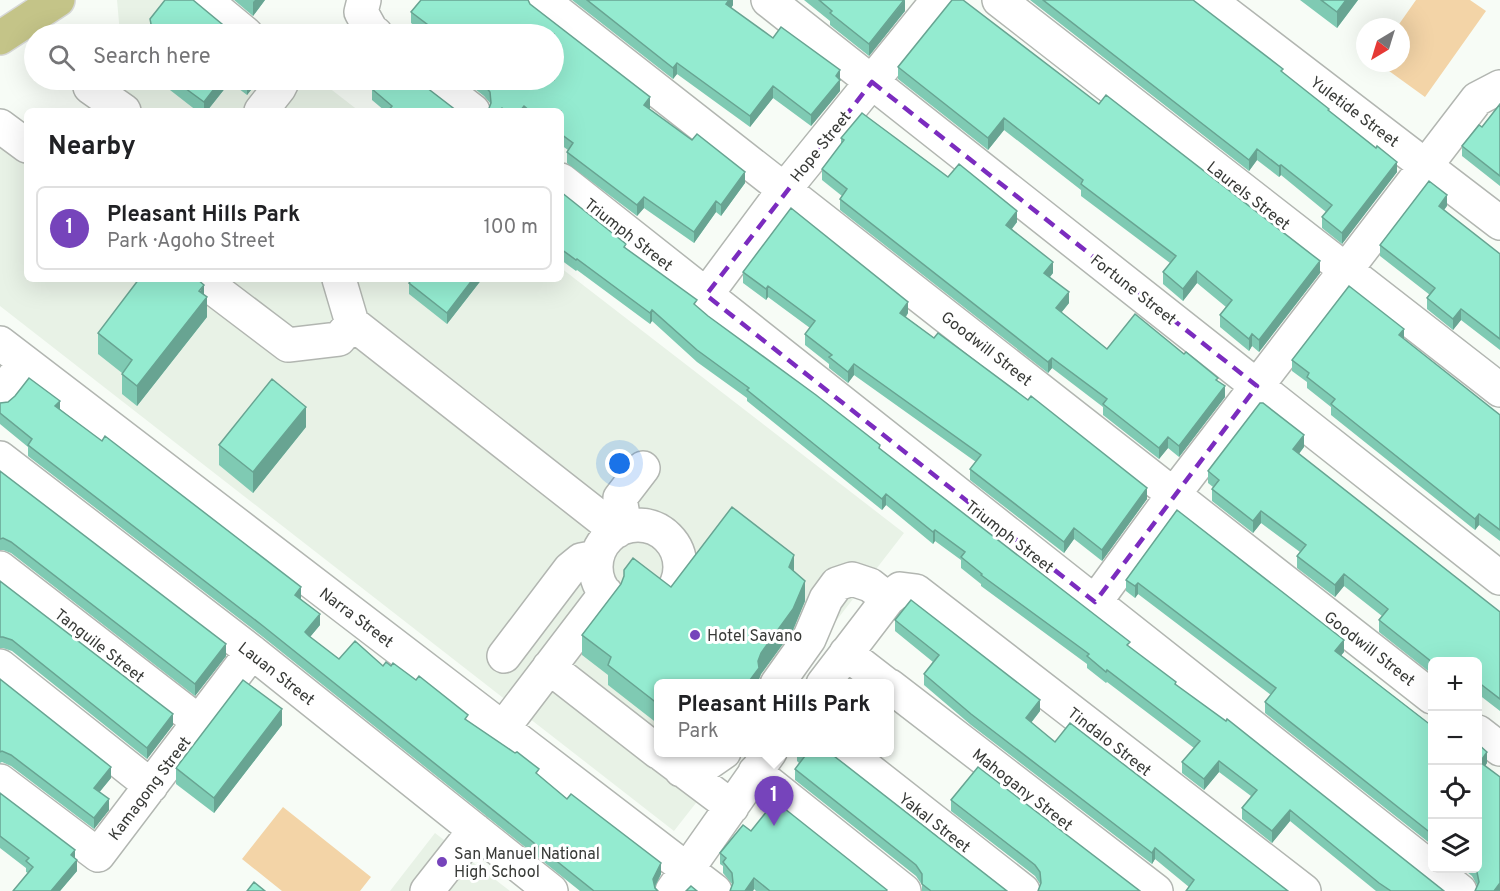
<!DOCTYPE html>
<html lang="en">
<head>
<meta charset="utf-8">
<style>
  body { margin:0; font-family:Overpass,sans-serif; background:#f2f2f2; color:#202124 }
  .controls { position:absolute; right:18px; bottom:18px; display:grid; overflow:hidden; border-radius:9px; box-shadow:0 6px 24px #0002 }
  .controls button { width:54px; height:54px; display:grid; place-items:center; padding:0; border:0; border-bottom:2px solid #e0e0e0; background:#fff; color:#202124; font:30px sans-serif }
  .compass { position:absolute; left:1356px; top:18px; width:54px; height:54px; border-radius:50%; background:#fff; box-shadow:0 6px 24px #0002; rotate:218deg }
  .you { position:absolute; left:620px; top:464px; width:21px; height:21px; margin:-15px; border:4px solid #fff; border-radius:50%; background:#1a73e8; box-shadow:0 0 0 9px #1a73e833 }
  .badge { display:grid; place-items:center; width:39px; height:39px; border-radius:50%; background:#7644bb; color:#fff; font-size:20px; font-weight:700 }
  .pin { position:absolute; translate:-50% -50px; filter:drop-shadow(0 2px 3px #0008) }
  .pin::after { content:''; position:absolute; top:32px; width:21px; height:18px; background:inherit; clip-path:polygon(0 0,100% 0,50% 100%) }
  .popup { position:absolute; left:654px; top:679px; width:240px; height:78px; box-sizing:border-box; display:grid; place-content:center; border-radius:9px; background:#fff; filter:drop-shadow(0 2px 4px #0005); font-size:20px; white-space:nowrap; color:#757577 }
  .popup b { font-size:22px; color:#202124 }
  .popup::after { content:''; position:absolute; left:50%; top:100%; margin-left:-12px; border:12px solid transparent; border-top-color:#fff }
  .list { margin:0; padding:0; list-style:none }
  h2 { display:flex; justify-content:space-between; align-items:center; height:78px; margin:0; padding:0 24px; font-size:26px }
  h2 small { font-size:20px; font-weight:400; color:#757577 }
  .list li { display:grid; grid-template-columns:39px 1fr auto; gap:18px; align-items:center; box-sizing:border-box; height:84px; margin:0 12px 12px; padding:0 12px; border:2px solid #e0e0e0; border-radius:9px }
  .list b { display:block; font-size:22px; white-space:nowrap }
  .list p { margin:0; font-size:20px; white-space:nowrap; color:#757577 }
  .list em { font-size:20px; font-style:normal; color:#757577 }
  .icon { flex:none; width:33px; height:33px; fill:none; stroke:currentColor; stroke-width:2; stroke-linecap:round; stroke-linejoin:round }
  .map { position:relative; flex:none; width:1500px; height:891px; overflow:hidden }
  .search { position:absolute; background:#fff; box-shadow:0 6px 24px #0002; left:24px; top:24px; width:540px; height:66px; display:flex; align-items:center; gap:15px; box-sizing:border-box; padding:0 21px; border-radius:33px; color:#757577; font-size:22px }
  .panel { position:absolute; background:#fff; box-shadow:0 6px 24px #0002; left:24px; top:108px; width:540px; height:174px; border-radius:9px }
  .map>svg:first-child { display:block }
  .built { fill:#e8f2e6 }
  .green { fill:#f3d4a7 }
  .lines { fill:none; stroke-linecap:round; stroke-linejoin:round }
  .minor-casing { stroke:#b2b6b1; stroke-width:36 }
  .major-casing { stroke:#d7d8d7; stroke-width:36 }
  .minor { stroke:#fff; stroke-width:33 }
  .major { stroke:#c4c488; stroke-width:33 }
  .wall { fill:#7fcab3 }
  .shaded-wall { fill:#68a492 }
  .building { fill:#94ebd0; stroke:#68a492; stroke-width:1.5 }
  .marked { fill:none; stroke:#7b2cbf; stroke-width:4.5; stroke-dasharray:12 8; stroke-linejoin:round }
  .poi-dot { fill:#7644bb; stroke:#fff; stroke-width:2 }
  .labels { text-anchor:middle; stroke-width:6; stroke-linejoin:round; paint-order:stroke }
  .street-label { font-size:16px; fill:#383a37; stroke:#fff }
  .poi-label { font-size:16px; fill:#383a37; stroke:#fff; text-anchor:start }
</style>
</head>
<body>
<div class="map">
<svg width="1500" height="891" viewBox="0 0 1500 891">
  <rect width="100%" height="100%" fill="#f7fcf6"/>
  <!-- built -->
  <path class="built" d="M 117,0 L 217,0 L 261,34 L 120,34 Z
    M 124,80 L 319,80 L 359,111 L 104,111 L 125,82 Z
    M 0,142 L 27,164 L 27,279 L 561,279 L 561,268 L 904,533 L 788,683 L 658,684 L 658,752 L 735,753 L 674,831 L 0,306 Z
    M 435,833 L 510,891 L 390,891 Z"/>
  <!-- green -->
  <path class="green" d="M 1416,0 L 1470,0 L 1486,11 L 1425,97 L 1378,63 L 1401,63 L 1401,27 L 1397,27 Z
    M 283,807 L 371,877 L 360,891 L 282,891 L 242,859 Z"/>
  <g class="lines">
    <!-- minor casing -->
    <g class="minor-casing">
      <path id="minor" d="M 205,0 L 246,34
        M 364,0 L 361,12 L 371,30 L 376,34
        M 542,0 L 1432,697
        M 768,0 L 1500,578
        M 999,0 L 1500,390
        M 1209,0 L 1500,223
        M 433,80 L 473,111
        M 90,87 L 124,111
        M 261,111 L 279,88 L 283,80
        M 0,126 L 27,146
        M 561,180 L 1460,891
        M 201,279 L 288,345 L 339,339 L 352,323 L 339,279
        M 706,295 L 784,190 L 938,0
        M 352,323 L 617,531
        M 0,343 L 715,891
        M 0,396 L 24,363
        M 0,458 L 252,652 L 551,891
        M596 567a42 42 0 1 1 84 0a42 42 0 1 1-84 0Z
        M 625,527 L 620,498 L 643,468
        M 0,568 L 199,722
        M 1095,602 L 1174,494 L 1477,99 L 1500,87
        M 846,653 L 886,684
        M 504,656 L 570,569 L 581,560 L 597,557
        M 0,666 L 151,786
        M 549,667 L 658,752
        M 777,684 L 809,639 L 826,599 L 837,584 L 852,579 L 870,585 L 888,599
        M 823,684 L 888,599 L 900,589 L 916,591 L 1304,891
        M 890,686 L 1156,891
        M 503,728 L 606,593
        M 1478,732 L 1500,749
        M 659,752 L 732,807
        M 846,752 L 1023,891
        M 681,770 L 701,768 L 724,752
        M 755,772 L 904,891
        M 0,781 L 98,855 L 252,652
        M 427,891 L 475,830
        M 672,891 L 770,752"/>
    </g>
    <!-- major casing -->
    <g class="major-casing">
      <path id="major" d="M 0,38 L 58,0"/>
    </g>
    <!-- minor -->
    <use href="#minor" class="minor"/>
    <!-- major -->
    <use href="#major" class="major"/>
  </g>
  <!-- wall -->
  <path class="wall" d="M 234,0 L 265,0 L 253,16 Z
    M 572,0 L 733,0 L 733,5 L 731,8 L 773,38 L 840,70 L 840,91 L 811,126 L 773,98 L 750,127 L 677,74 L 673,79 Z
    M 804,0 L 905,0 L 905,11 L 869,56 L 830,25 L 830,21 Z
    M 1030,0 L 1193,0 L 1329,111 L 1397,172 L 1342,244 L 1322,228 L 1322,217 L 1326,212 L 1281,175 L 1279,177 L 1257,160 L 1249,171 Z
    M 1300,0 L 1358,0 L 1337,28 Z
    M 530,4 L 650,109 L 745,183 L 721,216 L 716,212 L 694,243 L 644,208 L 637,216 L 567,163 L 567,152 L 568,150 L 561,145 L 561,111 L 488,111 L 490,105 L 490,103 L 484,96 L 463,80 L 554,80 L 423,32 L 411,23 L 411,12 Z
    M 150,19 L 234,34 L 150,34 Z
    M 898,67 L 1320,273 L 1259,352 L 1252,346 L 1249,351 L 1220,327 L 1220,315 L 1226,307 L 1197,283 L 1183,301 L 1163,284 L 1163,272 L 1170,263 L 1081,196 L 1081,190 L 1004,130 L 988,150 L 898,79 Z
    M 160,80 L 259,80 L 247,95 L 230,82 L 207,111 L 197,111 L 161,83 Z
    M 361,80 L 418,80 L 422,84 L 457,111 L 385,111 L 372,100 L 372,89 Z
    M 1500,104 L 1500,186 L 1462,156 L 1462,146 L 1482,127 Z
    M 841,138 L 948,177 L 1017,222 L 1012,229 L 1053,273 L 1050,277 L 1069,303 L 1061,313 L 1107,349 L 1218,381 L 1225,397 L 1179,457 L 1168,448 L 1159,459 L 1103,415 L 1103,407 L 1052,368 L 1048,373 L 840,210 L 840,199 L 842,196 L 822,180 L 822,169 L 841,144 Z
    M 561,192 L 626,248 L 708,316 L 880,449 L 1176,685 L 1444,891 L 1376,891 L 1290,821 L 1272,843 L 1242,819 L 1242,808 L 1251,796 L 1219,772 L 1204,790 L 1182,773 L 1182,762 L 1194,748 L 1107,682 L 1106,683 L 1087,668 L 1087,664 L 981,586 L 981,584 L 961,568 L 961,560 L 935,541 L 933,544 L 886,505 L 882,510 L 747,401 L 747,398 L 697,362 L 652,321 L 650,324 L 577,270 L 576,271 L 561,260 Z
    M 1447,206 L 1444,210 L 1500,254 L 1500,350 L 1461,320 L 1453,330 L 1427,309 L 1427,298 L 1430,295 L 1380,256 L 1380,245 Z
    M 743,272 L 908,313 L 906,317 L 1147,499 L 1102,561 L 1074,539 L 1064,553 L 970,480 L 970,469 L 976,462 L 854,375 L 848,383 L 829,368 L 829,364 L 805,345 L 805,334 L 810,328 L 768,297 L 766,300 L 743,283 Z
    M 482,279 L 447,324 L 409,294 L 409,283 Z
    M 207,317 L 137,406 L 122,394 L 122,373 L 98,354 L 98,333 Z
    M 1404,339 L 1500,415 L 1500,541 L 1479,525 L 1475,530 L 1331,415 L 1331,407 L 1307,388 L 1307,382 L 1292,371 L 1292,360 Z
    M 15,396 L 60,409 L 301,598 L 301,599 L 320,625 L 310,637 L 339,659 L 383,666 L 468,721 L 539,776 L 567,799 L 661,874 L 655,887 L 658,891 L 580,891 L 263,637 L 28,456 L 28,447 L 0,424 L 0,403 L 8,402 Z
    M 306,427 L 253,493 L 219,465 L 219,445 Z
    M 1304,447 L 1299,454 L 1500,612 L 1500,711 L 1478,694 L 1478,662 L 1432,662 L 1432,674 L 1379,632 L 1379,620 L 1382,616 L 1344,586 L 1335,597 L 1297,568 L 1297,556 L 1300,552 L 1261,523 L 1253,533 L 1212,501 L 1212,489 L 1213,487 L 1208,483 L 1208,471 Z
    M 0,471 L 226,656 L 195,696 L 11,553 L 3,550 L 0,550 Z
    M 1177,510 L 1344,652 L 1341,655 L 1432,726 L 1432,845 L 1265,713 L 1265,702 L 1271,695 L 1138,594 L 1135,598 L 1126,591 L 1126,580 Z
    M 624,570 L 671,587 L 794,571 L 805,601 L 793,630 L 761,674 L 759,679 L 759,684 L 658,684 L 658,724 L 608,685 L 608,675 L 582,655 L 582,635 L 621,584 L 624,577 Z
    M 0,581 L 173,725 L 147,759 L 12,651 L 3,648 L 0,648 Z
    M 895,620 L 1040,711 L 1031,723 L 1055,742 L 1288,891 L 1189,887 L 1155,859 L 1152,864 L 971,725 L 924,685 L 924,674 L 933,662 L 895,631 Z
    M 0,679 L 111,778 L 99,792 L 109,810 L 94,829 L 11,766 L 2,762 L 0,763 Z
    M 282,725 L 214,813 L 176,784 L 176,768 Z
    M 1478,744 L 1487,763 L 1485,766 L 1500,891 L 1477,885 L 1472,876 L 1462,868 L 1478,868 Z
    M 797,753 L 832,753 L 834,756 L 1007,891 L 922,891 L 922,885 L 916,876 L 795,780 L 795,769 L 799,763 L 797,761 Z
    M 0,793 L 75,858 L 77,871 L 60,891 L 13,891 L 28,873 L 26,872 L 26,868 L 0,848 Z
    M 951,800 L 1140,891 L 1040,885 L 1040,884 L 1035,876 L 951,811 Z
    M 751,831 L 887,891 L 756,891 L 754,889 L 753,891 L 730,891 L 732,884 L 723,873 L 723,866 L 720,864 L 720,853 Z"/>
  <!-- shaded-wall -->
  <path class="shaded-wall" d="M 255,0 L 265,0 L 253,16 L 253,2 Z
    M 729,0 L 733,0 L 733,5 L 726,15 L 726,4 Z
    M 905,0 L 905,11 L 869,56 L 869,44 Z
    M 1346,0 L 1358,0 L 1337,28 L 1337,12 Z
    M 677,63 L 677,74 L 673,79 L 673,68 Z
    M 840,70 L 840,91 L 811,126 L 811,115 Z
    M 221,80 L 230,80 L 230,82 L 207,111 L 204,111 L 204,102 Z
    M 248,80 L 259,80 L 247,95 L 247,81 Z
    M 773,86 L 773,98 L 750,127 L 750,116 Z
    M 650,97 L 650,108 L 644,116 L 644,105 Z
    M 1004,118 L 1004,130 L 988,150 L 988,138 Z
    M 1257,149 L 1257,160 L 1249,171 L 1249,160 Z
    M 1397,162 L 1397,172 L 1342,244 L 1342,233 Z
    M 1281,165 L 1281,175 L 1279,177 L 1279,166 Z
    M 745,172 L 745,183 L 721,216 L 721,205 Z
    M 1447,195 L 1447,206 L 1439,216 L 1439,206 Z
    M 644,197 L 644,208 L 637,216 L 637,205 Z
    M 716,201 L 716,212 L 694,243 L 694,232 Z
    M 1017,211 L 1017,222 L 1006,236 L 1006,225 Z
    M 1320,261 L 1320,273 L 1259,352 L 1259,340 Z
    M 1053,262 L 1053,273 L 1044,284 L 1044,273 Z
    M 1197,271 L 1197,283 L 1183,301 L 1183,289 Z
    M 473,279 L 482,279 L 447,324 L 447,313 Z
    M 204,285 L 204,300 L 207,297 L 207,317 L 137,406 L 137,386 Z
    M 768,286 L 768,297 L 766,300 L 766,289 Z
    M 1069,292 L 1069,303 L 1056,319 L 1056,308 Z
    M 908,302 L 908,313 L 900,324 L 900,313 Z
    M 1461,309 L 1461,320 L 1453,330 L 1453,319 Z
    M 652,310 L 652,321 L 650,324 L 650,313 Z
    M 1404,329 L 1404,339 L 1399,335 Z
    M 1252,334 L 1252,346 L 1249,351 L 1249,339 Z
    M 1052,358 L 1052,368 L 1048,373 L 1048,362 Z
    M 854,364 L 854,375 L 848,383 L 848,372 Z
    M 1225,386 L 1225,397 L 1179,457 L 1179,446 Z
    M 60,401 L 60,412 L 55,406 Z
    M 306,407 L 306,427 L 253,493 L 253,472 Z
    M 1304,435 L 1304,447 L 1293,461 L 1293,449 Z
    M 1168,437 L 1168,448 L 1159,459 L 1159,448 Z
    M 1147,488 L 1147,499 L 1102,561 L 1102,550 Z
    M 886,494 L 886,505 L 882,510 L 882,499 Z
    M 1261,511 L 1261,523 L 1253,533 L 1253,521 Z
    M 1479,514 L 1479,525 L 1475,530 L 1475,519 Z
    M 1074,528 L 1074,539 L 1064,553 L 1064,542 Z
    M 935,530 L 935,541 L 933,544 L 933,532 Z
    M 794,555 L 794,575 L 789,567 Z
    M 1344,574 L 1344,586 L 1335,597 L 1335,585 Z
    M 805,581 L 805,601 L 793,630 L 761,674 L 759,679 L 759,684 L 747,684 L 761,653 Z
    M 1138,583 L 1138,594 L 1135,598 L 1135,586 Z
    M 301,587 L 301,598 L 295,606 L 295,595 Z
    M 320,614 L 320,625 L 305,643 L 305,632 Z
    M 1344,640 L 1344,652 L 1335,663 L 1335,651 Z
    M 226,644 L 226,656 L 195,696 L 195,684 Z
    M 1040,700 L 1040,711 L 1026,729 L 1026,718 Z
    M 282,709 L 282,725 L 214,813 L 214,798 Z
    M 173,714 L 173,725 L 147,759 L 147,748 Z
    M 1487,752 L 1487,763 L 1480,773 L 1480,762 Z
    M 1219,761 L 1219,772 L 1204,790 L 1204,779 Z
    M 111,767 L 111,778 L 94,799 L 94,788 Z
    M 109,799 L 109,810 L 94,829 L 94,818 Z
    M 1290,810 L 1290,821 L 1272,843 L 1272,831 Z
    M 1155,848 L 1155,859 L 1152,864 L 1152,853 Z
    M 75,850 L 75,861 L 71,855 Z
    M 77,860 L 77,871 L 60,891 L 51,891 Z
    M 661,863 L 661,874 L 653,890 L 653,879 Z
    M 754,878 L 754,889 L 753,891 L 745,891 Z
    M 1500,883 L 1500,891 L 1494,891 Z"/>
  <!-- building -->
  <path class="building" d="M 165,0 L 193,0 L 234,34 L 153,34 L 150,19 Z
    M 421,0 L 528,0 L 530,4 L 650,97 L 644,105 L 692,140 L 697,134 L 745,172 L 721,205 L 716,201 L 694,232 L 644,197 L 637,205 L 567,152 L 573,143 L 561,134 L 561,111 L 530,111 L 524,106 L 520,111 L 506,111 L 502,108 L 500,111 L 488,111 L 491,103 L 490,92 L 484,85 L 477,80 L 554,80 L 554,34 L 421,34 L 428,25 L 411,12 Z
    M 587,0 L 729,0 L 726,4 L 773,38 L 781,27 L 840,70 L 836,76 L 840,80 L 811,115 L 773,86 L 750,116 L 677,63 L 673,68 Z
    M 819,0 L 904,0 L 869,44 L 830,13 L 832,11 Z
    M 952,0 L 963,0 L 1099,104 L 1106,95 L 1320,261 L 1259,340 L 1252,334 L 1249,339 L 1220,315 L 1232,300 L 1197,271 L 1183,289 L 1163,272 L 1176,256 L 1081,184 L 1083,180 L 1004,118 L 988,138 L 898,67 Z
    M 1043,0 L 1193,0 L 1283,69 L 1281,71 L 1329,109 L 1328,110 L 1376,148 L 1377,146 L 1397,162 L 1342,233 L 1322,217 L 1332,205 L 1281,165 L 1279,166 L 1257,149 L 1249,160 Z
    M 1321,0 L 1346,0 L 1337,12 Z
    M 174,80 L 221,80 L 204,102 Z
    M 375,80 L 418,80 L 422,84 L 457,111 L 388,111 L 392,106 L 372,89 L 378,82 Z
    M 1500,104 L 1500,176 L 1462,146 L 1479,125 L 1482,127 Z
    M 862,113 L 948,177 L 959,164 L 1017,211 L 1006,225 L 1053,262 L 1044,273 L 1069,292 L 1056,308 L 1107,349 L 1135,314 L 1184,354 L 1186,352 L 1218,378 L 1216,380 L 1225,386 L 1179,446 L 1168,437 L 1159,448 L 1103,404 L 1107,399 L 1052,358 L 1048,362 L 840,199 L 847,189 L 822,169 L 844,140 L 841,138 Z
    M 1429,181 L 1447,195 L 1439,206 L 1500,254 L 1500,339 L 1461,309 L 1453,319 L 1427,298 L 1435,288 L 1380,245 Z
    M 561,192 L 626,244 L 624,247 L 697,300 L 694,304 L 708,316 L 816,395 L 880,445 L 879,448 L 1130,642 L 1127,645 L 1176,682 L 1175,684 L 1226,721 L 1227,719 L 1444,891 L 1391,891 L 1379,883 L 1290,810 L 1272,831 L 1242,808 L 1257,790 L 1219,761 L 1204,779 L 1182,762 L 1200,741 L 1107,670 L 1106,672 L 1087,656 L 1089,654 L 981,575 L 982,574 L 961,557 L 965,552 L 935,530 L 933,532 L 886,494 L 882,499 L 747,390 L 749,388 L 697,350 L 652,310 L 650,313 L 577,259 L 576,260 L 561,249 Z
    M 791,208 L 908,302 L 900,313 L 934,338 L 938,333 L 1028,400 L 1031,396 L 1147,488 L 1102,550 L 1074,528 L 1064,542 L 970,469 L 981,455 L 854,364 L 848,372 L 829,357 L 832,355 L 805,334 L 815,321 L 768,286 L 766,289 L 743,272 Z
    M 139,279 L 197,279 L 204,285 L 199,291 L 207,297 L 137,386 L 122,374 L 132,360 L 98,333 Z
    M 412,279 L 473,279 L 447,313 L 409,283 Z
    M 1349,286 L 1404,329 L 1399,335 L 1500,415 L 1500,530 L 1479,514 L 1475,519 L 1331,404 L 1335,399 L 1307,377 L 1309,373 L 1292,360 Z
    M 29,378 L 60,401 L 55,406 L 102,441 L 105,436 L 301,587 L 295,595 L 320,614 L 305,632 L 309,636 L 339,659 L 355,641 L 383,666 L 386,662 L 391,666 L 393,663 L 416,680 L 419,676 L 468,715 L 465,719 L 515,753 L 517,752 L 539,769 L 536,773 L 567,799 L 571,794 L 661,863 L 653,879 L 655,888 L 658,891 L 594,891 L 263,626 L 28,445 L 32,439 L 0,413 L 0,403 L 8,402 L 15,396 Z
    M 272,379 L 306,407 L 253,472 L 219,445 Z
    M 1260,403 L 1263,403 L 1304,435 L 1293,449 L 1500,612 L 1500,699 L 1478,682 L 1478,662 L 1432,662 L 1379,620 L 1388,609 L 1344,574 L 1335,585 L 1297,556 L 1306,545 L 1261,511 L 1253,521 L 1212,489 L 1219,480 L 1208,471 Z
    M 0,471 L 226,644 L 195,684 L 11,542 L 3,538 L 0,539 Z
    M 732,507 L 794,555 L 789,567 L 805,581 L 793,609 L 761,653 L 758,661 L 759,668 L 747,684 L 658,684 L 658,704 L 608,665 L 611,657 L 582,635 L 621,584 L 624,576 L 624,570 L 633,558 L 671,587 Z
    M 1177,510 L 1344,640 L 1335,651 L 1432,726 L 1432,834 L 1265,702 L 1276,688 L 1138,583 L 1135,586 L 1126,580 Z
    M 0,581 L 173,714 L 147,748 L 12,640 L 3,637 L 0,637 Z
    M 911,600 L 1040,700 L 1026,718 L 1055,742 L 1070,723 L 1288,891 L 1186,891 L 1194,880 L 1155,848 L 1152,853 L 971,714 L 924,674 L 939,655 L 895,620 Z
    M 0,679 L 111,767 L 94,788 L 109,799 L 94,818 L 11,755 L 2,751 L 0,752 Z
    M 243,680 L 282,709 L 214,798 L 176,768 Z
    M 1478,744 L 1487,752 L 1480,762 L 1500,777 L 1500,883 L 1494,891 L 1475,891 L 1479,882 L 1477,872 L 1474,868 L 1478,868 Z
    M 800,753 L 832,753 L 834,756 L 1007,891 L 931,891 L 922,884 L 922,874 L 916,865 L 795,769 L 805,756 Z
    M 978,767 L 1140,891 L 1038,891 L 1041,883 L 1040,872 L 1035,865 L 951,800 Z
    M 0,793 L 75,850 L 71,855 L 77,860 L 51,891 L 13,891 L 33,867 L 26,861 L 29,858 L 0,836 Z
    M 775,801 L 887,890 L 886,891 L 770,891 L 754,878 L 745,891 L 730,891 L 733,883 L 732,873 L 723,862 L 726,858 L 720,853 L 743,825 L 751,831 Z
    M 254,882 L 265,891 L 247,891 Z
    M 691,886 L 697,891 L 686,891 Z"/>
  <!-- marked area -->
  <path class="marked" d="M 872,82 L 1257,386 L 1095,602 L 706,295 Z"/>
  <!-- markers -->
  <g class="poi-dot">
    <circle cx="695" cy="635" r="6"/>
    <circle cx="442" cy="862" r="6"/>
  </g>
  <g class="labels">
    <!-- street labels -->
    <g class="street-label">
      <text transform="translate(1355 111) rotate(37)" y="6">Yuletide Street</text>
      <text transform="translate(820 146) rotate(-51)" y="6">Hope Street</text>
      <text transform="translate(1249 195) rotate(38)" y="6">Laurels Street</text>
      <text transform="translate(629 234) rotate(38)" y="6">Triumph Street</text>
      <text transform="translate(1134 289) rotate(38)" y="6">Fortune Street</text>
      <text transform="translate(987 348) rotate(38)" y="6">Goodwill Street</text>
      <text transform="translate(1010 536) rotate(38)" y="6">Triumph Street</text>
      <text transform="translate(357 617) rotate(37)" y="6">Narra Street</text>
      <text transform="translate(100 645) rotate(38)" y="6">Tanguile Street</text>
      <text transform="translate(1370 648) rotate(38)" y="6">Goodwill Street</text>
      <text transform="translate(277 673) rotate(38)" y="6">Lauan Street</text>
      <text transform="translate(1110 741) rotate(38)" y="6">Tindalo Street</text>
      <text transform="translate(149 788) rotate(-53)" y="6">Kamagong Street</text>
      <text transform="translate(1023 789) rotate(38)" y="6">Mahogany Street</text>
      <text transform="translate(935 822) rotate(38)" y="6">Yakal Street</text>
    </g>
    <!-- poi labels -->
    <g class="poi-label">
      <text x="707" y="641">Hotel Savano</text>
      <text x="454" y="859">San Manuel National<tspan x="454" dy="18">High School</tspan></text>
    </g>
  </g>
</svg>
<div class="controls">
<button>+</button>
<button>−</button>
<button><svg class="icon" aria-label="locate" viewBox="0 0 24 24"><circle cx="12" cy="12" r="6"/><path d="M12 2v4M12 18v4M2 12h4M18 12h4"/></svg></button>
<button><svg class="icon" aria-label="layers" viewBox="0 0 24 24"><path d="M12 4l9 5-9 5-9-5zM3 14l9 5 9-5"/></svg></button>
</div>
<svg class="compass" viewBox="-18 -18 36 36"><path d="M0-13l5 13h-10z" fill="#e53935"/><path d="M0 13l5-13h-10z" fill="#757577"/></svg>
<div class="you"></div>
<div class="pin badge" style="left:774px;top:826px">1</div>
<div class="popup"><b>Pleasant Hills Park</b>Park</div>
<div class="search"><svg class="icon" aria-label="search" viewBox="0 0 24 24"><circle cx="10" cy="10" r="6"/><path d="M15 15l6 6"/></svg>Search here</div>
<section class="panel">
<h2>Nearby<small></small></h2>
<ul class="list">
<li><span class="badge">1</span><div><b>Pleasant Hills Park</b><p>Park · Agoho Street</p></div><em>100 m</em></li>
</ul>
</section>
</div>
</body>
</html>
